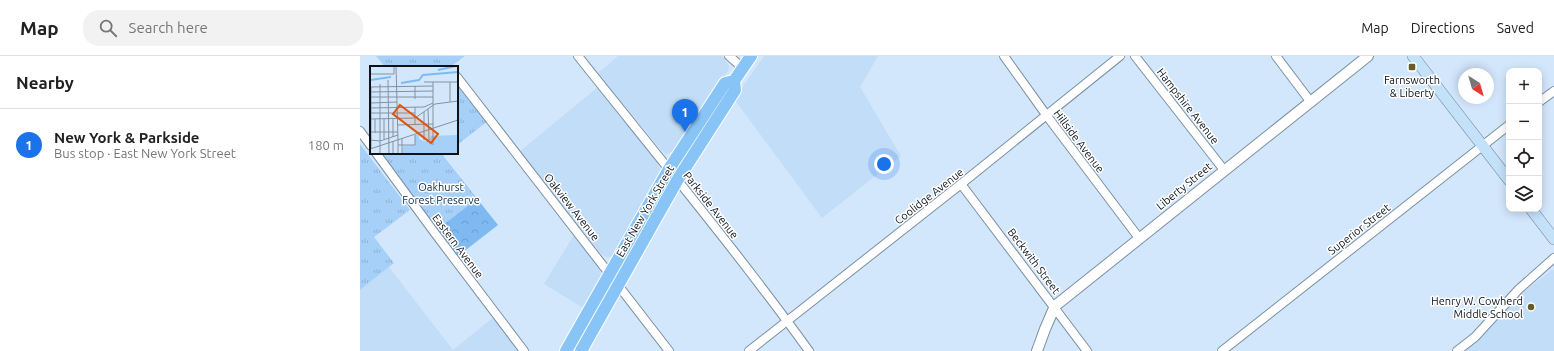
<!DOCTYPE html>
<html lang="en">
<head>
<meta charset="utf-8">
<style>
  body { margin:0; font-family:Ubuntu,sans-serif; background:#f2f2f2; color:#222 }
  .controls { position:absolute; right:12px; top:12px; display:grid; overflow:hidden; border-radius:8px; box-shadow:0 2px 10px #0003 }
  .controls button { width:36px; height:36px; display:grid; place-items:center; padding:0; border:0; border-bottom:1px solid #e0e0e0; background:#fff; color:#222; font:20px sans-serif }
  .compass { position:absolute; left:1098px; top:12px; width:36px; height:36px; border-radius:50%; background:#fff; box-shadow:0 2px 10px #0003; rotate:143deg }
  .you { position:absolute; left:524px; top:108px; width:14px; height:14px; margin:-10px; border:3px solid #fff; border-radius:50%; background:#1a73e8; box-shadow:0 0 0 6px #1a73e833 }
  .badge { display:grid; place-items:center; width:26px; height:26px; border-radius:50%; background:#1a73e8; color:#fff; font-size:13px; font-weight:700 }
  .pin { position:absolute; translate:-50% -33px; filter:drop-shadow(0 1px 2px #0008) }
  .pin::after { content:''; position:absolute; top:21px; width:14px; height:12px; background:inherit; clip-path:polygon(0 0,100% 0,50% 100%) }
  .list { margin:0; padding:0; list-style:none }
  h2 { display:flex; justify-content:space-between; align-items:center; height:52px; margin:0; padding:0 16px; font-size:17px }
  h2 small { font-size:13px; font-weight:400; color:#767676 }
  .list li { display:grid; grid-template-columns:26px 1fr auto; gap:12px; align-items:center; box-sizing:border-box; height:72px; padding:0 16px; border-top:1px solid #e0e0e0 }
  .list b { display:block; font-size:15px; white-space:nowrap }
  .list p { margin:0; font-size:13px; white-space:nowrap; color:#767676 }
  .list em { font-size:13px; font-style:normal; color:#767676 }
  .icon { flex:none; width:22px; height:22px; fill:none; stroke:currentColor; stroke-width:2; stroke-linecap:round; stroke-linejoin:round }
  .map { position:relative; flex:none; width:1194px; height:295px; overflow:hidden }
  header { display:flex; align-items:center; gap:24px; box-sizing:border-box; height:56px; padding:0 20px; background:#fff; border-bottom:1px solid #e0e0e0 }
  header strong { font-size:19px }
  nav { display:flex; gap:22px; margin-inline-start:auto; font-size:14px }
  .search { width:280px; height:36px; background:#f2f2f2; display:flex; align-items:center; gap:10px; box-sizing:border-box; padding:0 14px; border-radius:16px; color:#767676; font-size:15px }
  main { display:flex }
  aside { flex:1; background:#fff }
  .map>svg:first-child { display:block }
  .built { fill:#c2ddf7 }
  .forest { fill:url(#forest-crowns) }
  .park { fill:url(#park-tufts) }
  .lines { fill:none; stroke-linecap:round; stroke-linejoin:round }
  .minor-casing { stroke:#7c8fa2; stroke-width:10 }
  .tertiary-casing { stroke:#7c8fa2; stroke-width:12 }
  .secondary-casing { stroke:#7c8fa2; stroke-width:12 }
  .primary-casing { stroke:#fff; stroke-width:14 }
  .minor { stroke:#fff; stroke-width:8 }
  .tertiary { stroke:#fff; stroke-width:10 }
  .secondary { stroke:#c4e1fa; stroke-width:11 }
  .primary { stroke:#88c4f6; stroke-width:12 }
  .poi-dot { fill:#665c29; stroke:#fff; stroke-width:1.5 }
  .labels { text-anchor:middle; stroke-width:3; stroke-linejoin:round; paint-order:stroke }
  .poi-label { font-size:11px; fill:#0b1219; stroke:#fff }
  .street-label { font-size:11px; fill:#0b1219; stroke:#fff }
  .park-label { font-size:11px; fill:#0c2c48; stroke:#fff }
  .inset-river { fill:none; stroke:#7ebaf2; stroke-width:2 }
  .inset-road { fill:none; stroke:#8392a1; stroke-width:1 }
  .view { fill:#dd550d; fill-opacity:0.15; stroke:#dd550d; stroke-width:2 }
  .inset-edge { fill:none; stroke:#0b1219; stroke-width:2 }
</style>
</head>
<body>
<header>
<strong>Map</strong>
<div class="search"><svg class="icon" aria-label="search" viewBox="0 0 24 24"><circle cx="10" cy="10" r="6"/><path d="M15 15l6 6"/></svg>Search here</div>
<nav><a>Map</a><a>Directions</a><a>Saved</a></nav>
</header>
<main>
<aside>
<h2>Nearby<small></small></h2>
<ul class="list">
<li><span class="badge">1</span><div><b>New York &amp; Parkside</b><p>Bus stop · East New York Street</p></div><em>180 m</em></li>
</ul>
</aside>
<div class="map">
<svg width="1194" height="295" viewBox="0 0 1194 295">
  <defs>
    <pattern id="forest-crowns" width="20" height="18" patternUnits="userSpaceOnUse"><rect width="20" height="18" fill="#7eb9f2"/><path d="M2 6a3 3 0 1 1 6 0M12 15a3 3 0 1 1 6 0" fill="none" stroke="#6c9ecf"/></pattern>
    <pattern id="park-tufts" width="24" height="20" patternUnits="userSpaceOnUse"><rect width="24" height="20" fill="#a6d0f8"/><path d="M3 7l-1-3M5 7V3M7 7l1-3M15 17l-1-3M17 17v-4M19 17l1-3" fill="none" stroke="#8eb2d4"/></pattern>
  </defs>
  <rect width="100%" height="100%" fill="#d3e7fc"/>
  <!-- built -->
  <path class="built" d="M 258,0 L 362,0 L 367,7 L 369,11 L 368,15 L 315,95 L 306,98 L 302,95 L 238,17 Z
    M 404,0 L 518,0 L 500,31 L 541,100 L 462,162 L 374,43 Z
    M 238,31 L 297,107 L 301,115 L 257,197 L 252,201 L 247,201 L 242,199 L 159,96 Z
    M 214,179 L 239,212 L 241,218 L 241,224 L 225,253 L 184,228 Z
    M 29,211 L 93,294 L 135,260 L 159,295 L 0,295 L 0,234 Z
    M 1192,214 L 1194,214 L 1194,295 L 1104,295 L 1124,279 L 1158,240 Z"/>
  <!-- forest -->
  <path class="forest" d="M 86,97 L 83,100 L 138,169 L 98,200 L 22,101 Z"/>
  <!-- park -->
  <path class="park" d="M 16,0 L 105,0 L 90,11 L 25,11 Z
    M 97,26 L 128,65 L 97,89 Z
    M 0,88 L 50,154 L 14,181 L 34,207 L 0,234 Z
    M 19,97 L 86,97 L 83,100 L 117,143 L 78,173 Z"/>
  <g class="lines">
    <!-- minor casing -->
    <g class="minor-casing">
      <path id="minor" d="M 218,0 C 296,98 376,194 449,295
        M 369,0 L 383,12
        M 644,0 L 687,60 L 779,182
        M 775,0 L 864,114
        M 916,0 L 950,45
        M 97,21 L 309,295
        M 1179,46 L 1194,35
        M 0,75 L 11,90
        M 16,97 L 74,176 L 164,295
        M 601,128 L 727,295
        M 389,295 L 601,128 L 760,0
        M 862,295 L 1149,69
        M 1097,295 L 1115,281 L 1159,233 L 1194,202"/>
    </g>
    <!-- tertiary casing -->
    <g class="tertiary-casing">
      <path id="tertiary" d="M 677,295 L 685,273 L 695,250 L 1008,0"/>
    </g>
    <!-- secondary casing -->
    <g class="secondary-casing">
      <path id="secondary" d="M 1053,0 L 1149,124
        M 1171,153 L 1194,183"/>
    </g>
    <!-- primary casing -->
    <g class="primary-casing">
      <path id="primary" d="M 206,295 L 309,113 L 365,27 L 374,25 L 391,0
        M 221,295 L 318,123 L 375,34 L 374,25"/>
    </g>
    <!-- minor -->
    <use href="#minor" class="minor"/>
    <!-- tertiary -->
    <use href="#tertiary" class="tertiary"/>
    <!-- secondary -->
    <use href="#secondary" class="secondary"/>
    <!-- primary -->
    <use href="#primary" class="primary"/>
  </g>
  <!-- markers -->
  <g class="poi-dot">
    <rect x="1048" y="7" width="8" height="8" rx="2"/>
    <circle cx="1171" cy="251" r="4"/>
  </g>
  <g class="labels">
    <!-- poi labels -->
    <g class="poi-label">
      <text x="1052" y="28">Farnsworth<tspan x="1052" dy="13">&amp; Liberty</tspan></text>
      <text x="1163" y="249" text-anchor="end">Henry W. Cowherd<tspan x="1163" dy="13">Middle School</tspan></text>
    </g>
    <!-- street labels -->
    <g class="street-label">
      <text transform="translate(828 50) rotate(52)" y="4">Hampshire Avenue</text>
      <text transform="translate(719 85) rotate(53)" y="4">Hillside Avenue</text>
      <text transform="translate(824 130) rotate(-39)" y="4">Liberty Street</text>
      <text transform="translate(569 140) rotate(-38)" y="4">Coolidge Avenue</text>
      <text transform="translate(351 149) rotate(52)" y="4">Parkside Avenue</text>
      <text transform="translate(212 151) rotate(52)" y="4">Oakview Avenue</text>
      <text transform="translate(285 155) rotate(-60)" y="4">East New York Street</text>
      <text transform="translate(999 173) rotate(-38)" y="4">Superior Street</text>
      <text transform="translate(98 190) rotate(53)" y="4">Eastern Avenue</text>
      <text transform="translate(674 205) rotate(53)" y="4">Beckwith Street</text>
    </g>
    <!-- park labels -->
    <g class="park-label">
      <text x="81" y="135">Oakhurst<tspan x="81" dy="13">Forest Preserve</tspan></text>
    </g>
  </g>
  <!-- overview -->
  <g transform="translate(10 10)">
    <rect width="88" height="88" fill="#d3e7fc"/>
    <path d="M 49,68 L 49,73 L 54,75 L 59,75 L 61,70 L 88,69 L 88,88 L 32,88 L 33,80 L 45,79 L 45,69 Z" fill="#a6d0f8"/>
    <path class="inset-river" d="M 68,4 L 86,0M 0,14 L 21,11M 31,17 L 49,14 L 53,9 L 88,6"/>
    <path class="inset-road" d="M 26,0 L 28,74M 0,8 L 24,8 L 24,0M 18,14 L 19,88M 54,16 L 88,16M 63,16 L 63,79M 80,16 L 80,36M 10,18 L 10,88M 45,20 L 45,33M 0,21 L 63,20M 1,21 L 1,83M 0,26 L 63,25M 0,31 L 63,31M 0,37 L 27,36M 0,42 L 54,41 L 63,37M 58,43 L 59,74M 54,46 L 54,74M 0,47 L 45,47M 0,53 L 45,52 L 65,38 L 88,35M 5,53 L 5,67M 14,53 L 14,73M 23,53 L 23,71M 45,58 L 45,41M 27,59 L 63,58M 0,66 L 28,66M 32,73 L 32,88M 0,74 L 10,75 L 28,69M 28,74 L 28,88M 23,75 L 23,88M 28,79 L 45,79 L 45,69M 0,83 L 88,54"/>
    <path class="view" d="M 30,39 L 68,68 L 61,77 L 23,48 Z"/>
    <rect width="88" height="88" class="inset-edge"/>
  </g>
</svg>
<div class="controls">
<button>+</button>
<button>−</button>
<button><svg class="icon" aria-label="locate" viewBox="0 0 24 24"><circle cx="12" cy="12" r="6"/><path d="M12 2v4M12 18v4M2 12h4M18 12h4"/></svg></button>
<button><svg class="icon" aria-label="layers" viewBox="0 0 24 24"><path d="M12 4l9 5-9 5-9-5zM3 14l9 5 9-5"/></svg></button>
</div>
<svg class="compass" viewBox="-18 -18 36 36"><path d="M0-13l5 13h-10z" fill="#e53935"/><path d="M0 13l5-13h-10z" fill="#767676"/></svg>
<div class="you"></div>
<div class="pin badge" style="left:325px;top:76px">1</div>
</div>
</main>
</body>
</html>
